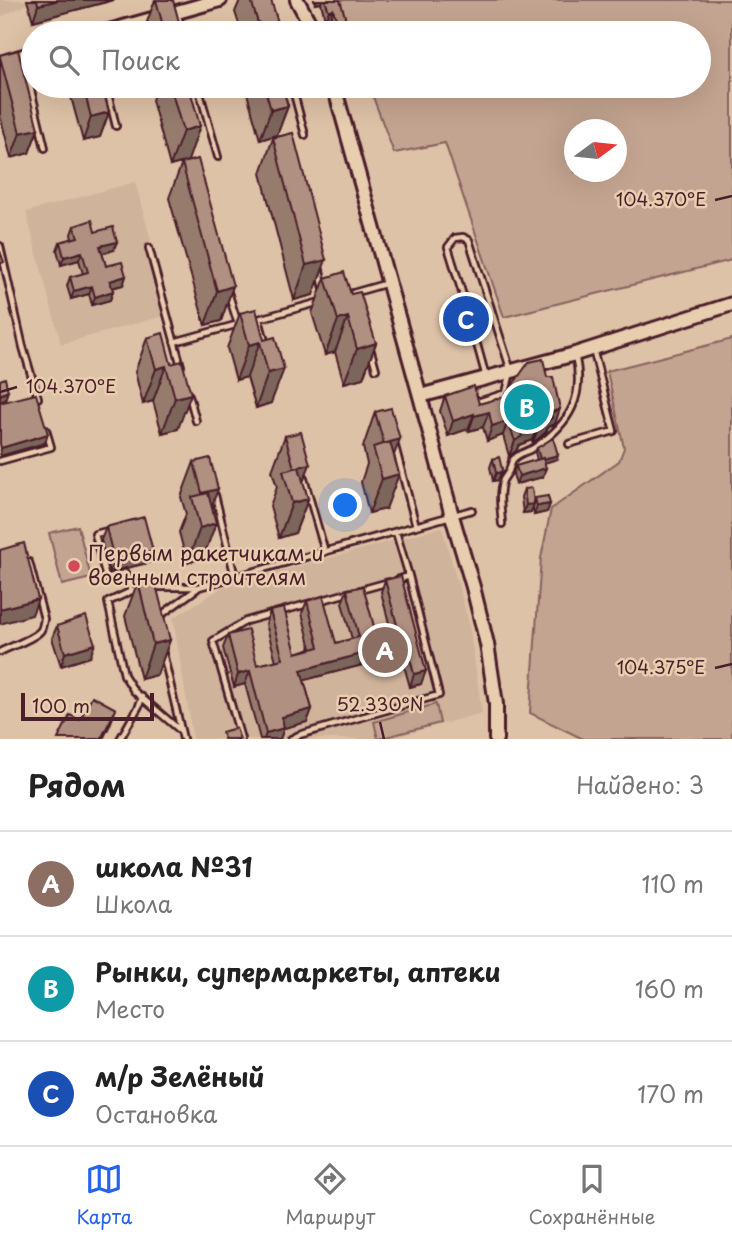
<!DOCTYPE html>
<html lang="ru">
<head>
<meta charset="utf-8">
<style>
  body { margin:0; font-family:"Playpen Sans",sans-serif; background:#f2f2f2; color:#222 }
  .compass { position:absolute; left:564px; top:119px; width:63px; height:63px; border-radius:50%; background:#fff; box-shadow:0 7px 28px #0002; rotate:75deg }
  .scale { position:absolute; left:21px; bottom:18px; width:133px; box-sizing:border-box; padding-left:7px; border:4px solid #4a1f2b; border-top:0; font-size:19px; line-height:24px; white-space:nowrap; color:#4a1f2b; -webkit-text-stroke:5px #e8cdaf; paint-order:stroke }
  .you { position:absolute; left:346px; top:506px; width:24px; height:24px; margin:-18px; border:5px solid #fff; border-radius:50%; background:#1a73e8; box-shadow:0 0 0 10px #1a73e833 }
  .badge { display:grid; place-items:center; width:46px; height:46px; border-radius:50%; background:#2563eb; color:#fff; font-size:23px; font-weight:700 }
  .pin { position:absolute; translate:-50% -50%; border:4px solid #fff; box-shadow:0 2px 7px #0006 }
  .list { margin:0; padding:0; list-style:none }
  h2 { display:flex; justify-content:space-between; align-items:center; height:91px; margin:0; padding:0 28px; font-size:30px }
  h2 small { font-size:23px; font-weight:400; color:#767676 }
  .list li { display:grid; grid-template-columns:46px 1fr auto; gap:21px; align-items:center; box-sizing:border-box; height:105px; padding:0 28px; border-top:2px solid #e0e0e0 }
  .list b { display:block; font-size:26px; white-space:nowrap }
  .list p { margin:0; font-size:23px; white-space:nowrap; color:#767676 }
  .list em { font-size:23px; font-style:normal; color:#767676 }
  .icon { flex:none; width:38px; height:38px; fill:none; stroke:currentColor; stroke-width:2; stroke-linecap:round; stroke-linejoin:round }
  .map { position:relative; flex:none; width:732px; height:739px; overflow:hidden }
  .search { position:absolute; background:#fff; box-shadow:0 7px 28px #0002; left:21px; right:21px; top:21px; height:77px; display:flex; align-items:center; gap:18px; box-sizing:border-box; padding:0 24px; border-radius:38px; color:#767676; font-size:26px }
  .sheet { height:406px; background:#fff }
  nav { display:flex; justify-content:space-around; align-items:center; box-sizing:border-box; height:98px; border-top:2px solid #e0e0e0; background:#fff; font-size:19px; color:#767676 }
  nav a { display:grid; justify-items:center; gap:4px }
  nav .on { color:#2563eb }
  .map>svg:first-child { display:block }
  .built { fill:#d0b39b }
  .green { fill:#c3a490; stroke:#86625e; stroke-width:2; fill-rule:evenodd }
  .lines { fill:none; stroke-linecap:round; stroke-linejoin:round }
  .lane-casing { stroke:#4a1f2b; stroke-width:10 }
  .secondary-casing { stroke:#4a1f2b; stroke-width:18 }
  .lane { stroke:#e8cdaf; stroke-width:4.5 }
  .secondary { stroke:#e8cdaf; stroke-width:12 }
  .wall { fill:#977c6e; stroke:#4a1f2b; stroke-width:2 }
  .shaded-wall { fill:#7b655a; stroke:#4a1f2b; stroke-width:2 }
  .building { fill:#b09080; stroke:#4a1f2b; stroke-width:2 }
  .ticks { fill:none; stroke:#4a1f2b; stroke-width:2.5 }
  .poi-dot { fill:#d1495b; stroke:#e8cdaf; stroke-width:2.5 }
  .labels { text-anchor:middle; stroke-width:5; stroke-linejoin:round; paint-order:stroke }
  .poi-label { font-size:21px; fill:#4a1f2b; stroke:#e8cdaf; text-anchor:start }
  .ticks-label { font-size:18px; text-anchor:middle; fill:#4a1f2b; stroke:#e8cdaf; stroke-width:5; stroke-linejoin:round; paint-order:stroke }
</style>
</head>
<body>
<div class="map">
<svg width="732" height="739" viewBox="0 0 732 739">
  <rect width="100%" height="100%" fill="#dec2a7"/>
  <filter id="ink" filterUnits="userSpaceOnUse"><feTurbulence type="fractalNoise" baseFrequency=".0143" numOctaves="2"/><feDisplacementMap in="SourceGraphic" scale="14" xChannelSelector="R" yChannelSelector="G"/><feConvolveMatrix kernelMatrix="1 2 1 2 8 2 1 2 1" color-interpolation-filters="sRGB"/></filter>
  <g filter="url(#ink)">
    <!-- built -->
    <path class="built" d="M 0,0 L 34,0 L 22,7 L 0,17 Z
      M 135,182 L 171,314 L 61,344 L 26,212 Z
      M 442,527 L 469,623 L 482,713 L 388,739 L 193,739 L 173,618 L 223,587 Z"/>
    <!-- green -->
    <path class="green" d="M 337,0 L 732,0 L 732,260 L 504,317 L 445,143 L 394,153 L 369,86 L 699,86 L 699,33 L 349,33 ZM 574,130 L 616,130 L 616,172 L 574,172 Z
      M 732,339 L 732,739 L 583,739 L 530,713 L 541,558 L 551,509 L 619,461 L 624,448 L 607,371 Z
      M 78,526 L 91,578 L 62,585 L 49,533 Z
      M 436,704 L 440,723 L 378,739 L 374,722 Z"/>
    <g class="lines">
      <!-- lane casing -->
      <g class="lane-casing">
        <path id="lane" d="M 177,13 L 183,33
          M 23,57 L 45,148
          M 106,86 L 116,126
          M 198,86 L 218,157
          M 292,86 L 305,135
          M 0,246 L 23,347 L 38,398
          M 149,248 L 181,366
          M 320,270 L 324,289
          M 228,292 L 238,324
          M 346,295 L 388,283
          M 259,319 L 266,345
          M 255,320 L 320,302
          M 174,342 L 239,324
          M 371,351 L 376,369
          M 189,395 L 196,421
          M 477,400 L 478,402 L 506,393 L 511,371 L 469,240 L 463,237 L 455,238 L 448,247 L 468,312 L 486,377
          M 569,444 L 614,431 L 593,349
          M 395,446 L 416,526
          M 0,461 L 51,447 L 46,430
          M 303,475 L 325,552
          M 215,495 L 235,577
          M 502,524 C 501,510 498,493 503,480 C 505,477 507,474 509,471 C 509,470 512,462 512,461 C 517,453 528,452 535,447 C 571,423 585,396 575,355
          M 107,531 L 95,534 L 106,578 L 125,573 L 131,591
          M 396,532 L 409,576 L 397,580
          M 153,587 L 199,587 L 472,510
          M 138,588 L 108,602 L 124,675 L 134,691 L 181,731
          M 360,590 L 389,582
          M 319,601 L 351,592
          M 160,616 L 198,588
          M 0,652 C 9,647 36,638 41,630 C 43,627 43,623 44,619 L 29,562
          M 163,653 L 183,739
          M 120,739 L 139,706 L 142,697
          M 241,739 L 213,641 L 246,621 L 311,603
          M 291,739 L 299,735 L 439,695 L 409,576"/>
      </g>
      <!-- secondary casing -->
      <g class="secondary-casing">
        <path id="secondary" d="M 297,0 L 315,33
          M 102,33 L 220,0
          M 0,63 L 33,53
          M 334,86 L 420,396 L 452,516 L 473,587 L 487,644 L 496,704 L 496,739
          M 420,396 L 575,354 L 732,304"/>
      </g>
      <!-- lane -->
      <use href="#lane" class="lane"/>
      <!-- secondary -->
      <use href="#secondary" class="secondary"/>
    </g>
    <!-- wall -->
    <path class="wall" d="M 27,0 L 114,0 L 33,21 Z
      M 155,0 L 182,33 L 143,33 Z
      M 240,0 L 271,0 L 281,33 L 242,33 L 235,12 Z
      M 314,0 L 340,0 L 344,31 L 334,33 L 330,18 L 325,19 L 321,3 L 315,4 Z
      M 0,55 L 38,129 L 29,153 L 11,158 L 0,115 Z
      M 68,86 L 102,86 L 109,112 L 100,137 L 83,141 Z
      M 157,86 L 189,86 L 188,161 L 170,166 L 152,100 Z
      M 245,86 L 282,86 L 288,106 L 277,135 L 260,140 Z
      M 293,133 L 313,295 L 294,300 L 261,173 L 273,138 Z
      M 182,163 L 233,286 L 221,321 L 205,325 L 169,198 Z
      M 74,226 L 95,232 L 114,250 L 102,253 L 106,266 L 126,276 L 123,285 L 112,288 L 113,291 L 110,300 L 92,305 L 89,294 L 71,299 L 67,286 L 70,277 L 83,274 L 79,260 L 61,265 L 57,250 L 60,242 L 72,239 L 71,234 Z
      M 325,278 L 351,294 L 376,343 L 363,378 L 344,383 L 335,352 L 325,355 L 312,313 Z
      M 240,313 L 264,340 L 271,403 L 256,408 L 247,377 L 236,380 L 227,348 Z
      M 147,338 L 171,364 L 178,429 L 162,433 L 153,401 L 143,404 L 135,372 Z
      M 445,396 L 479,404 L 504,397 L 555,424 L 548,427 L 546,432 L 533,443 L 532,440 L 519,445 L 516,451 L 509,456 L 503,435 L 487,441 L 483,427 L 469,431 L 468,429 L 448,436 L 440,411 Z
      M 375,412 L 394,457 L 386,509 L 369,513 L 361,482 L 367,464 L 363,447 Z
      M 285,436 L 310,464 L 303,481 L 308,499 L 295,533 L 279,538 L 270,506 L 277,487 L 272,471 Z
      M 537,448 L 557,459 L 544,463 L 543,477 L 516,484 L 513,474 L 516,466 L 537,460 L 535,452 Z
      M 493,459 L 502,469 L 498,480 L 493,481 L 490,467 Z
      M 194,462 L 212,507 L 203,558 L 187,563 L 179,532 L 186,514 L 181,497 Z
      M 524,489 L 534,502 L 535,498 L 550,504 L 547,512 L 534,515 L 533,508 L 531,512 L 523,513 L 521,497 Z
      M 106,527 L 148,563 L 109,572 L 101,540 Z
      M 385,580 L 421,684 L 410,687 L 401,655 L 304,680 L 312,709 L 307,722 L 284,728 L 280,739 L 260,739 L 245,684 L 234,687 L 223,648 L 228,635 L 257,665 L 276,661 L 266,624 L 270,611 L 296,653 L 311,648 L 302,613 L 307,601 L 336,643 L 352,639 L 342,603 L 347,590 L 375,630 L 390,627 L 381,592 Z
      M 138,581 L 170,640 L 157,675 L 141,679 L 125,616 Z
      M 57,626 L 90,657 L 61,666 L 52,638 Z"/>
    <!-- shaded-wall -->
    <path class="shaded-wall" d="M 59,0 L 114,0 L 33,21 L 38,5 Z
      M 317,0 L 322,0 L 321,3 L 315,4 Z
      M 333,9 L 330,18 L 325,19 L 329,11 Z
      M 347,23 L 344,31 L 335,33 L 338,25 Z
      M 288,106 L 277,135 L 260,140 L 271,110 Z
      M 109,112 L 100,137 L 83,141 L 91,117 Z
      M 200,126 L 188,161 L 170,166 L 183,131 Z
      M 38,129 L 29,153 L 11,158 L 20,133 Z
      M 117,242 L 114,250 L 97,255 L 100,246 Z
      M 82,252 L 79,260 L 61,265 L 64,257 Z
      M 326,260 L 313,295 L 294,300 L 306,265 Z
      M 126,276 L 123,285 L 107,289 L 110,281 Z
      M 92,286 L 89,294 L 71,299 L 74,291 Z
      M 233,286 L 221,321 L 205,325 L 217,291 Z
      M 113,291 L 110,300 L 92,305 L 95,297 Z
      M 348,317 L 335,352 L 325,355 L 338,320 Z
      M 260,342 L 247,377 L 236,380 L 249,345 Z
      M 376,343 L 363,378 L 344,383 L 357,349 Z
      M 166,366 L 153,401 L 143,404 L 156,369 Z
      M 284,369 L 271,403 L 256,408 L 268,373 Z
      M 8,391 L 5,400 L 0,402 L 0,395 Z
      M 191,394 L 178,429 L 162,433 L 175,398 Z
      M 560,409 L 555,424 L 548,427 L 546,432 L 533,443 L 538,428 L 550,413 Z
      M 489,412 L 483,427 L 469,431 L 474,416 Z
      M 474,414 L 468,429 L 448,436 L 453,421 Z
      M 508,421 L 503,435 L 487,441 L 492,426 Z
      M 538,426 L 532,440 L 519,445 L 516,451 L 509,456 L 515,441 L 520,431 Z
      M 48,434 L 45,443 L 0,456 L 1,448 Z
      M 400,439 L 387,474 L 384,444 Z
      M 558,455 L 557,459 L 538,465 L 540,460 Z
      M 310,464 L 297,498 L 294,468 Z
      M 546,468 L 543,477 L 516,484 L 519,476 Z
      M 501,472 L 498,480 L 493,481 L 496,473 Z
      M 399,474 L 386,509 L 369,513 L 382,479 Z
      M 218,489 L 205,524 L 202,493 Z
      M 308,499 L 295,533 L 279,538 L 292,503 Z
      M 534,504 L 531,512 L 523,513 L 526,505 Z
      M 550,504 L 547,512 L 534,515 L 537,506 Z
      M 216,523 L 203,558 L 187,563 L 200,528 Z
      M 153,551 L 148,563 L 109,572 L 114,560 Z
      M 38,599 L 32,615 L 0,624 L 0,609 Z
      M 170,640 L 157,675 L 141,679 L 153,644 Z
      M 406,642 L 401,655 L 297,682 L 301,670 Z
      M 95,644 L 90,657 L 61,666 L 65,653 Z
      M 250,671 L 245,684 L 234,687 L 238,674 Z
      M 426,671 L 421,684 L 410,687 L 414,674 Z
      M 116,709 L 110,725 L 103,739 L 101,739 Z
      M 312,709 L 307,722 L 277,730 L 282,717 Z
      M 284,728 L 280,739 L 264,739 L 266,733 Z"/>
    <!-- building -->
    <path class="building" d="M 37,0 L 59,0 L 38,5 Z
      M 156,0 L 173,0 L 182,33 L 165,33 Z
      M 251,0 L 271,0 L 281,33 L 261,33 Z
      M 325,0 L 340,0 L 347,23 L 338,25 L 333,9 L 329,11 Z
      M 18,50 L 38,129 L 20,133 L 0,57 L 0,55 Z
      M 83,86 L 102,86 L 109,112 L 91,117 Z
      M 170,86 L 189,86 L 200,126 L 183,131 Z
      M 264,86 L 282,86 L 288,106 L 271,110 Z
      M 293,133 L 326,260 L 306,265 L 273,138 Z
      M 198,159 L 233,286 L 217,291 L 182,163 Z
      M 92,220 L 95,232 L 113,227 L 117,242 L 100,246 L 106,266 L 122,262 L 126,276 L 110,281 L 113,291 L 95,297 L 92,286 L 74,291 L 70,277 L 88,272 L 82,252 L 64,257 L 60,242 L 78,237 L 74,226 Z
      M 0,251 L 4,262 L 0,264 Z
      M 344,272 L 351,294 L 360,292 L 376,343 L 357,349 L 348,317 L 338,320 L 325,278 Z
      M 256,309 L 264,340 L 275,337 L 284,369 L 268,373 L 260,342 L 249,345 L 240,313 Z
      M 163,333 L 171,364 L 182,361 L 191,394 L 175,398 L 166,366 L 156,369 L 147,338 Z
      M 543,359 L 547,377 L 553,377 L 560,409 L 550,413 L 552,418 L 538,428 L 538,426 L 520,431 L 522,436 L 515,441 L 508,421 L 492,426 L 489,412 L 474,416 L 474,414 L 453,421 L 445,396 L 474,386 L 479,404 L 504,397 L 529,362 Z
      M 5,378 L 8,391 L 0,395 L 0,380 Z
      M 36,394 L 48,434 L 1,448 L 0,444 L 0,401 L 3,402 Z
      M 391,408 L 400,439 L 384,444 L 375,412 Z
      M 301,432 L 310,464 L 294,468 L 285,436 Z
      M 553,438 L 558,455 L 543,459 L 543,458 L 540,459 L 537,448 Z
      M 390,442 L 399,474 L 382,479 L 373,447 Z
      M 499,457 L 502,469 L 501,472 L 496,473 L 493,459 Z
      M 210,458 L 218,489 L 202,493 L 194,462 Z
      M 543,458 L 546,468 L 519,476 L 516,466 Z
      M 299,467 L 308,499 L 292,503 L 283,471 Z
      M 532,488 L 534,504 L 526,505 L 524,489 Z
      M 208,493 L 216,523 L 200,528 L 192,497 Z
      M 548,496 L 550,504 L 537,506 L 535,498 Z
      M 144,517 L 153,551 L 114,560 L 106,527 Z
      M 24,543 L 38,599 L 0,609 L 0,550 Z
      M 401,576 L 426,671 L 414,674 L 406,642 L 301,670 L 312,709 L 282,717 L 284,728 L 266,733 L 250,671 L 238,674 L 228,635 L 248,630 L 257,665 L 283,659 L 270,611 L 284,608 L 296,653 L 319,647 L 307,601 L 323,596 L 336,643 L 359,637 L 347,590 L 363,586 L 375,630 L 397,625 L 385,580 Z
      M 154,577 L 170,640 L 153,644 L 138,581 Z
      M 86,616 L 95,644 L 65,653 L 57,626 Z
      M 92,696 L 116,709 L 101,739 L 58,739 L 70,715 L 80,720 Z
      M 236,728 L 240,739 L 224,739 L 222,732 Z"/>
  </g>
  <!-- ticks -->
  <path class="ticks" d="M 715,200 L 732,196M 0,392 L 17,387M 715,668 L 732,664M 380,722 L 384,739"/>
  <!-- markers -->
  <circle class="poi-dot" cx="74" cy="566" r="7"/>
  <g class="labels">
    <!-- poi labels -->
    <g class="poi-label">
      <text x="88" y="561">Первым ракетчикам и<tspan x="88" dy="24">военным строителям</tspan></text>
    </g>
  </g>
  <g class="ticks-label">
    <text x="661" y="206">104.370°E</text>
    <text x="71" y="393">104.370°E</text>
    <text x="661" y="674">104.375°E</text>
    <text x="380" y="711">52.330°N</text>
  </g>
</svg>
<svg class="compass" viewBox="-18 -18 36 36"><path d="M0-13l5 13h-10z" fill="#e53935"/><path d="M0 13l5-13h-10z" fill="#767676"/></svg>
<div class="scale">100 m</div>
<div class="you"></div>
<div class="pin badge" style="left:385px;top:650px;background:#8d6e63">A</div>
<div class="pin badge" style="left:527px;top:407px;background:#0f9aa8">B</div>
<div class="pin badge" style="left:466px;top:319px;background:#1a4fb4">C</div>
<div class="search"><svg class="icon" aria-label="search" viewBox="0 0 24 24"><circle cx="10" cy="10" r="6"/><path d="M15 15l6 6"/></svg>Поиск</div>
</div>
<section class="sheet">
<h2>Рядом<small>Найдено: 3</small></h2>
<ul class="list">
<li><span class="badge" style="background:#8d6e63">A</span><div><b>школа №31</b><p>Школа</p></div><em>110 m</em></li>
<li><span class="badge" style="background:#0f9aa8">B</span><div><b>Рынки, супермаркеты, аптеки</b><p>Место</p></div><em>160 m</em></li>
<li><span class="badge" style="background:#1a4fb4">C</span><div><b>м/р Зелёный</b><p>Остановка</p></div><em>170 m</em></li>
</ul>
</section>
<nav>
<a class="on"><svg class="icon" aria-label="map" viewBox="0 0 24 24"><path d="M3 6l6-2 6 2 6-2v14l-6 2-6-2-6 2zM9 4v14M15 6v14"/></svg>Карта</a>
<a><svg class="icon" aria-label="directions" viewBox="0 0 24 24"><path d="M12 3l9 9-9 9-9-9zM9 14v-3h6M13 9l2 2-2 2"/></svg>Маршрут</a>
<a><svg class="icon" aria-label="saved" viewBox="0 0 24 24"><path d="M7 4h10v16l-5-4-5 4z"/></svg>Сохранённые</a>
</nav>
</body>
</html>
